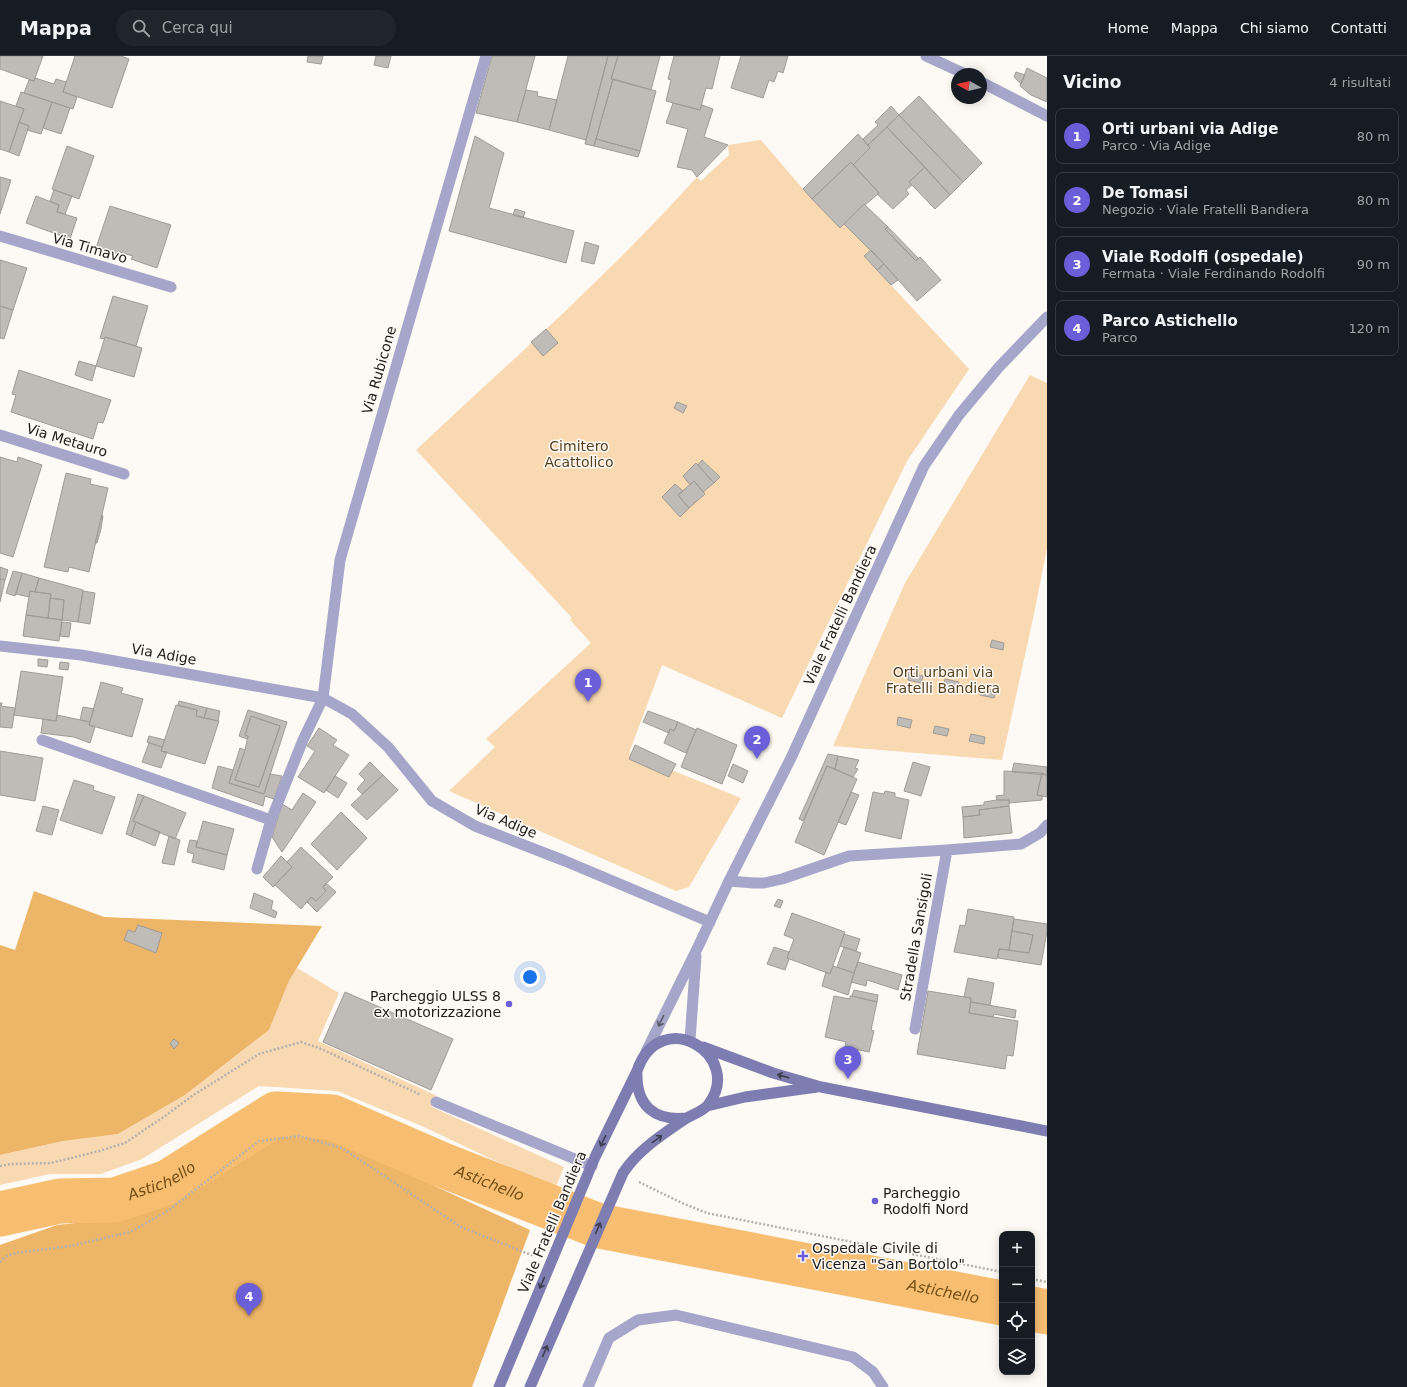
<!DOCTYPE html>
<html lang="it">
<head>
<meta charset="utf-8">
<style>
  body { margin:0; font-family:"DejaVu Sans",sans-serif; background:#20242c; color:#f1f3f6 }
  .controls { position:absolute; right:12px; bottom:12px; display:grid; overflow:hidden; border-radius:8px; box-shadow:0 2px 10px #0003 }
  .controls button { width:36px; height:36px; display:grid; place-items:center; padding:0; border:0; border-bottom:1px solid #363941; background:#171b24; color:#f1f3f6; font:20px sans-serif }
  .compass { position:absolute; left:951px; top:12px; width:36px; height:36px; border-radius:50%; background:#171b24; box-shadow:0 2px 10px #0003; rotate:278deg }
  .you { position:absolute; left:530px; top:921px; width:14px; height:14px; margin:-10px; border:3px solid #fff; border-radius:50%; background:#1a73e8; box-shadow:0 0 0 6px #1a73e833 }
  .badge { display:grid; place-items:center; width:26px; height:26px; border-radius:50%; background:#6a5fd8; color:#fff; font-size:13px; font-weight:700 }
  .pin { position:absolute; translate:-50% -33px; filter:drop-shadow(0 1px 2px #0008) }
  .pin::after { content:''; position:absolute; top:21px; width:14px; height:12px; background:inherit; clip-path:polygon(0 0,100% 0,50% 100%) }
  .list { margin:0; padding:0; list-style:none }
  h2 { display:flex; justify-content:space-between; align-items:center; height:52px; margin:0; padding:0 16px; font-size:17px }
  h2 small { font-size:13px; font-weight:400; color:#9ea1a6 }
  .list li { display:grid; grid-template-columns:26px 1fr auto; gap:12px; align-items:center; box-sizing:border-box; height:56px; margin:0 8px 8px; padding:0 8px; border:1px solid #363941; border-radius:8px }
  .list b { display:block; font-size:15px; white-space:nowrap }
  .list p { margin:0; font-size:13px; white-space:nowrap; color:#9ea1a6 }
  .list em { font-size:13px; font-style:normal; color:#9ea1a6 }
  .icon { flex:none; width:22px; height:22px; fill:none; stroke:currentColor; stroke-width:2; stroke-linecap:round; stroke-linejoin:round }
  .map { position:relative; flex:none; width:1047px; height:1331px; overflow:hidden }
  header { display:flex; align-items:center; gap:24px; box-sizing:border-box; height:56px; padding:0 20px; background:#171b24; border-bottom:1px solid #363941 }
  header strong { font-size:19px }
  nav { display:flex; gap:22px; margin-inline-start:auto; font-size:14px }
  .search { width:280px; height:36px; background:#20242c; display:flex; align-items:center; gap:10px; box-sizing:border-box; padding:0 14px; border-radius:22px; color:#9ea1a6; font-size:15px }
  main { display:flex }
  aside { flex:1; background:#171b24 }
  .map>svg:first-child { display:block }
  .green { fill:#f9d9b1 }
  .forest { fill:#edb567 }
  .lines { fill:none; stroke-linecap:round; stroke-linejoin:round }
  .river { stroke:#f7be71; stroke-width:45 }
  .building { fill:#bfbbb6; stroke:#9f9c97 }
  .path { stroke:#b5b1ad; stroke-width:2.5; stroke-dasharray:2 2; stroke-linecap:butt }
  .service { stroke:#a5a6ca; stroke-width:11 }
  .minor { stroke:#a5a6ca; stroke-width:11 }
  .tertiary { stroke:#a5a6ca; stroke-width:11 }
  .secondary { stroke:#7d7db1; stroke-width:11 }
  .oneway { stroke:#5b5a69 }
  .oneway2 { stroke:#3f3e4f }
  .poi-dot { fill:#6a5fd8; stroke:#fdf9f4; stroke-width:1.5 }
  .labels { text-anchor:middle; stroke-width:3; stroke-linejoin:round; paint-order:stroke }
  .street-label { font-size:14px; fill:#1e1c1a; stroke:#fdf9f4 }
  .park-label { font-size:14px; fill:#573f1e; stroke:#fdf9f4 }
  .poi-label { font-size:14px; fill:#1e1c1a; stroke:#fdf9f4; text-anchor:start }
  .water-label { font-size:15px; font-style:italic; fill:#734e13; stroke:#fdf9f4 }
</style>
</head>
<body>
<header>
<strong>Mappa</strong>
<div class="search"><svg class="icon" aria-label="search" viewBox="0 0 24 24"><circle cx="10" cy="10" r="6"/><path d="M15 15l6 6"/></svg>Cerca qui</div>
<nav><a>Home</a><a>Mappa</a><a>Chi siamo</a><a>Contatti</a></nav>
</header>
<main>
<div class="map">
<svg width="1047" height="1331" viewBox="0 0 1047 1331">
  <rect width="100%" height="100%" fill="#fdf9f4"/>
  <!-- green -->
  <path class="green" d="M 761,84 L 803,133 L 844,168 L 871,194 L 864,200 L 969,313 L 907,405 L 782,662 L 662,609 L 629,697 L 741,742 L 689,831 L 676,835 L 449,735 L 495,691 L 486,683 L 591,587 L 570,564 L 572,562 L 416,394 C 511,305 610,218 697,121 L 701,125 L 729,99 L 728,89 Z
    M 1030,319 L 1047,327 L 1047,492 L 1035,553 L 1002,704 L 833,690 L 905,527 Z
    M 297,912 L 339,937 L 318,985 L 437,1040 L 432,1051 L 564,1111 L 555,1133 L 422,1070 L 337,1035 L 259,1030 L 142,1103 L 101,1118 L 50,1118 L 0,1129 L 0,1099 L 63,1085 L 118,1078 L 185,1039 L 269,974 L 289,925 Z"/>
  <!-- forest -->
  <path class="forest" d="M 34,835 L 104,861 L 322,870 L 289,925 L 269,974 L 185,1039 L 118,1078 L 63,1085 L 0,1099 L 0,889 L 15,894 Z
    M 294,1070 L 324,1079 L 530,1174 L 472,1331 L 0,1331 L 0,1189 L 57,1169 L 133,1161 L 257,1080 Z"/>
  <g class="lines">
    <!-- river -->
    <g class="river">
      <path id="s1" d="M 0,1158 L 60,1145 L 115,1144 L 168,1126 L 276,1058 L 332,1061 L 440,1108 L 599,1170 L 1002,1247"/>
      <path d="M 1032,1253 L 1047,1256"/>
    </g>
  </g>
  <!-- building -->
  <path class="building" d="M 0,0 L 43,0 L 34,25 L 0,13 Z
    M 75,0 L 121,0 L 129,3 L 112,52 L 63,36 Z
    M 308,0 L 323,0 L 321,8 L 307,6 Z
    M 376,0 L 391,0 L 388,12 L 374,9 Z
    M 492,0 L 535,0 L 517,66 L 476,57 Z
    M 568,0 L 608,0 L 586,84 L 549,74 Z
    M 608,0 L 618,0 L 611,23 L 613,23 L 594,90 L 585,88 Z
    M 618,0 L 660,0 L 651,34 L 611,23 Z
    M 674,0 L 720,0 L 712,33 L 706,32 L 700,54 L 666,45 L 671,24 L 668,23 Z
    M 741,0 L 788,0 L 783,17 L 778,15 L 774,26 L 769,24 L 763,42 L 731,32 Z
    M 1027,12 L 1047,22 L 1047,46 L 1031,39 L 1020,30 Z
    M 1016,16 L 1025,19 L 1021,28 L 1014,21 Z
    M 35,22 L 54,28 L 56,23 L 66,26 L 63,36 L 77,41 L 73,53 L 24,37 L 29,24 L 34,25 Z
    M 613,23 L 656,35 L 640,95 L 596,83 Z
    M 526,34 L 538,36 L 537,40 L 557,44 L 549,74 L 517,66 Z
    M 21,36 L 52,46 L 41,78 L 27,74 L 29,70 L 19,66 L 24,53 L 16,50 Z
    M 919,40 L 982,107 L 963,126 L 899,59 Z
    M 0,45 L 24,53 L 9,96 L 0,93 Z
    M 52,46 L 70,52 L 61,78 L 43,72 Z
    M 673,47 L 700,54 L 702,49 L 713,53 L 704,81 L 728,89 L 697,121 L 692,114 L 677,111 L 688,73 L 666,67 Z
    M 891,50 L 899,59 L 868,89 L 863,83 L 878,69 L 875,66 Z
    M 899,59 L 963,126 L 950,139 L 887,71 Z
    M 19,66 L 29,70 L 19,100 L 9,96 Z
    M 887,71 L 925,111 L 909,126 L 912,129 L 906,134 L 909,138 L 893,153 L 877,138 L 879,137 L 853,109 L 870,92 L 868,89 Z
    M 858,78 L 870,92 L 853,109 L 851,106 L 812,143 L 803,133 Z
    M 475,80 L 504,97 L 489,152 L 574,175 L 566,207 L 449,175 Z
    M 596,83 L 640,95 L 638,101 L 594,90 Z
    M 67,90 L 94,100 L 79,143 L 52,133 Z
    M 851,106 L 879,137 L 865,149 L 864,148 L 840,172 L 812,143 Z
    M 925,111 L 950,139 L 935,153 L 909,126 Z
    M 0,121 L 11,124 L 0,158 Z
    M 54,134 L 72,140 L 65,158 L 57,156 L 59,149 L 50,145 Z
    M 36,140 L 59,149 L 57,156 L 77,162 L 70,183 L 26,167 Z
    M 864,148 L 888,171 L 885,173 L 916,205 L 920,201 L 941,224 L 917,245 L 884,208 L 844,168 Z
    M 110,150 L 171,169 L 157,212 L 131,203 L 133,200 L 119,196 L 119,199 L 96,192 Z
    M 515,153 L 525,156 L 523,162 L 513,159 Z
    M 888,171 L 918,202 L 916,205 L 885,173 Z
    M 585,186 L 599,190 L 594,208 L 581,205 Z
    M 871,194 L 884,208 L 877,214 L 864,200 Z
    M 0,204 L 27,212 L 13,254 L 0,250 Z
    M 884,208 L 898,224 L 891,229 L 877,214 Z
    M 113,240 L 148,250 L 136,290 L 105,281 L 104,283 L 100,282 Z
    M 0,250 L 13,254 L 4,283 L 0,282 Z
    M 546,273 L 558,287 L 543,300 L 531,286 Z
    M 105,281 L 142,292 L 134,321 L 96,310 Z
    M 79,305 L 96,310 L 92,325 L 75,319 Z
    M 19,314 L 111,344 L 103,367 L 98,366 L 93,383 L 11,356 L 16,339 L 12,338 Z
    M 677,346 L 687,350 L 683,357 L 674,352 Z
    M 0,401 L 17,406 L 18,401 L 42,409 L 13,501 L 0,497 Z
    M 702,404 L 720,421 L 714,427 L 698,409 Z
    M 696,407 L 714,427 L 703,436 L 694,425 L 690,429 L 683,420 Z
    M 66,417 L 91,423 L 90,428 L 108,432 L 89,516 L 69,511 L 68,516 L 44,511 Z
    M 694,425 L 705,438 L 689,452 L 678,439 Z
    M 675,428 L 683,435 L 678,439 L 689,452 L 680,461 L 662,441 Z
    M 102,459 L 103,460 L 101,473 L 97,487 L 95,487 Z
    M 0,511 L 8,514 L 5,524 L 0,523 Z
    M 13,515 L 22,517 L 15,540 L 6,537 Z
    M 22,517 L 39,522 L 35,536 L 30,535 L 29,541 L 16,538 Z
    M 39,522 L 83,534 L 78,566 L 62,564 L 64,544 L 50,542 L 51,538 L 35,536 Z
    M 0,523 L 5,524 L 0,546 Z
    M 30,535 L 51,538 L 48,562 L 26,559 Z
    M 83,535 L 95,537 L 90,568 L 78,566 Z
    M 50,542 L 64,544 L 62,564 L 48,562 Z
    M 26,559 L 62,564 L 59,585 L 23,580 Z
    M 62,566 L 71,567 L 69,581 L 60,580 Z
    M 992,584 L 1004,587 L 1003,594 L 990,591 Z
    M 38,603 L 48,604 L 47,611 L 38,610 Z
    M 60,606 L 69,607 L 68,614 L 59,613 Z
    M 21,615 L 63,621 L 56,665 L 14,659 Z
    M 909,616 L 923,620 L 921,627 L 908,624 Z
    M 945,623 L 959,626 L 957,634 L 943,632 Z
    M 101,626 L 123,632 L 121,637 L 143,643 L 132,681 L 89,669 Z
    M 982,632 L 996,635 L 994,642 L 980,639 Z
    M 179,645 L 207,652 L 204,662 L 196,660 L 197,654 L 178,649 Z
    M 0,647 L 2,647 L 1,650 L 15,652 L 12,672 L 0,671 Z
    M 176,649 L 197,654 L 196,660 L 219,665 L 205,708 L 161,695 Z
    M 83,651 L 94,653 L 90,666 L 80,664 Z
    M 207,652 L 220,655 L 218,665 L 204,662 Z
    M 248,654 L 287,666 L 264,738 L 229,727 L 240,692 L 245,694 L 235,724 L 259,731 L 280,670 L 251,660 L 245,679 L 248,680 L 247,683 L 239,680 Z
    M 648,655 L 678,666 L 674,675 L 670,673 L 669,677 L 643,666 Z
    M 57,659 L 90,666 L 89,669 L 95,671 L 90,687 L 74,681 L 41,677 L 43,663 L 56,665 Z
    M 251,660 L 280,670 L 259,731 L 235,724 L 245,694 L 248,680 L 245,679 Z
    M 898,661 L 912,664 L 910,672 L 897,669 Z
    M 678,666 L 696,674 L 686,697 L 664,687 L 670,673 L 674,675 Z
    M 935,670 L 949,673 L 947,680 L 933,677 Z
    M 319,672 L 337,684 L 333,689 L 349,699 L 324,737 L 298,721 L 315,695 L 307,690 Z
    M 697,672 L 737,689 L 722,728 L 681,711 Z
    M 971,678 L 985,681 L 984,688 L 969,685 Z
    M 149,680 L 165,684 L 162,691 L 147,686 Z
    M 149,687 L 162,691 L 161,695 L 167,696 L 161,712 L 142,706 Z
    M 635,689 L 676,708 L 669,721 L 629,703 Z
    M 0,695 L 43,702 L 35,745 L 0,739 Z
    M 828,698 L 838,700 L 835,713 L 827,710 L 803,765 L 799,763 Z
    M 838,700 L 859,704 L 855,712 L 858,713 L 853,721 L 835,713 Z
    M 370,706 L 383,719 L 362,738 L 357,733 L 365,724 L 359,718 Z
    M 913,706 L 930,711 L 921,740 L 904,735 Z
    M 1014,707 L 1047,711 L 1047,719 L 1012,716 Z
    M 733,708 L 748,715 L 743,727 L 728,720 Z
    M 218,710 L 233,714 L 229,727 L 264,738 L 270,718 L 282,720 L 274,743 L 265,740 L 263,750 L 212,732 Z
    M 827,710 L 857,723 L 824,799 L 795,786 Z
    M 1004,715 L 1042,717 L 1037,739 L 1042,740 L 1042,744 L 1009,747 L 1009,744 L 997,744 L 996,740 L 1004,739 Z
    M 1042,717 L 1047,719 L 1047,741 L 1037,739 Z
    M 383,719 L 398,734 L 367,764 L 351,749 Z
    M 335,720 L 347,727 L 338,742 L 326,734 Z
    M 74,724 L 94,730 L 93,734 L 115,741 L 102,778 L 60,764 Z
    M 885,735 L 895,737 L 895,741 L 909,744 L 901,783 L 865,775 L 873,736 L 884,738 Z
    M 851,736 L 859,739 L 846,769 L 838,766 Z
    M 303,737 L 316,746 L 282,796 L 272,781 L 282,748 L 292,754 Z
    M 138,738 L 144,740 L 133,765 L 136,766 L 131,780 L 126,778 Z
    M 144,740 L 186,757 L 175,783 L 133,765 Z
    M 997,744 L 1009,744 L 1009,750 L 979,754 L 980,759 L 963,761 L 962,751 L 984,749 L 984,746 Z
    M 43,750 L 59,754 L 52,779 L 36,775 Z
    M 1009,750 L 1012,777 L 964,782 L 963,761 L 980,759 L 979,754 Z
    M 341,756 L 367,782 L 337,814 L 311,788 Z
    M 203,765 L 234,773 L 227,799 L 196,791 Z
    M 136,766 L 160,776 L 155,790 L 131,780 Z
    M 169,780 L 180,784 L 174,809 L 162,807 Z
    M 190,784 L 197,785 L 196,791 L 227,799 L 224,814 L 192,806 L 194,798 L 187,796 Z
    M 301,791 L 333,821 L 323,831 L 326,835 L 316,845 L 311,841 L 301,853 L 275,829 L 292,811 L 287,806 Z
    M 281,800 L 292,811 L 273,831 L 263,821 Z
    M 326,827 L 336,836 L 317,856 L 307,846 L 311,841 L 316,845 L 326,835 L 323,831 Z
    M 254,837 L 273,845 L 271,853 L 277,856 L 275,862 L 250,852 Z
    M 778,843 L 783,845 L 780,852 L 774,850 Z
    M 968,853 L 1014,861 L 1009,894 L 999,893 L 997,903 L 954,896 L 960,869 L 965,870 Z
    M 792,857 L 845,876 L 830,918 L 787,902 L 794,883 L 784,879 Z
    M 1014,863 L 1047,868 L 1047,875 L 1041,909 L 998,902 L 999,893 L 1029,897 L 1033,879 L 1012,875 Z
    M 138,869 L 162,877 L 156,897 L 124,884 L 128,874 L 135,876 Z
    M 1012,875 L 1033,879 L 1029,897 L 1009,894 Z
    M 844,878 L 860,883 L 856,895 L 840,890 Z
    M 774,891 L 789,896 L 787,902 L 789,903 L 785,914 L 767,908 Z
    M 844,891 L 861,897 L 854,917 L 837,911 Z
    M 858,906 L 902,919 L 898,934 L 867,924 L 866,930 L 851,926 Z
    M 833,910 L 854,917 L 848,939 L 822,930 L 826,916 L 830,918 Z
    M 968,922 L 994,927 L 990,949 L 971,946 L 971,942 L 964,941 Z
    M 854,934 L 878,939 L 877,946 L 852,940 Z
    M 928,935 L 971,942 L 969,957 L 1018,965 L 1013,1000 L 1007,999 L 1005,1013 L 917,998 Z
    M 345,936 L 453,983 L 431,1034 L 323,986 Z
    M 834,940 L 850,943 L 850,940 L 852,940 L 877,946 L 871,974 L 874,975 L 869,996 L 845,991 L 846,986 L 825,981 Z
    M 971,946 L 1016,954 L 1015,962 L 994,958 L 993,961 L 969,957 Z
    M 174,983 L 179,987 L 174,993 L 170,987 Z"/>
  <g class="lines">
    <!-- path -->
    <path class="path" d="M 0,1110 L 11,1108 L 51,1107 L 99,1095 L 125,1087 L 165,1060 L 192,1040 L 259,998 L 301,986 L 319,992 L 421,1039
      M 639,1126 L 682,1147 L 707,1157 L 1002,1216
      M 0,1206 L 5,1201 L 16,1197 L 71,1190 L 130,1176 L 166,1156 L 259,1085 L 299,1080 L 342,1092 L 461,1171 L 534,1200
      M 1032,1223 L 1047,1226"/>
    <!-- service -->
    <path class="service" d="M 436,1046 L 592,1110
      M 588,1331 L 609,1282 L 638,1264 L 676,1259 L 853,1301 L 873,1316 L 883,1331"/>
    <!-- minor -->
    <path class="minor" d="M 0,180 L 171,231
      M 0,379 L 124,418
      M 0,590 L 81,599 L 323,642 L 352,658 L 388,691 L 432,745 L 475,770 L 565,805 L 710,866
      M 42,684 L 271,764
      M 257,813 L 271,764 L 303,684 L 323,642 L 340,504 L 486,0
      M 729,825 L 754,827 L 764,827 L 782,823 L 849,800 L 947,794 L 1021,788 L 1040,777 L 1047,769
      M 915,973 L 947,794"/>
    <!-- tertiary -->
    <path class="tertiary" d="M 926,0 L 965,18
      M 981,26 L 1047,60
      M 690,984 L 696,900
      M 646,996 L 697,893 L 729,825 L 791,702 L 924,410 L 959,359 L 999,311 L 1047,261"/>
    <!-- secondary -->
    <path class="secondary" d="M 703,991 L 773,1017 L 821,1031 L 1047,1075
      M 637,1017 C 636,1050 655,1065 686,1062
      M 707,1050 L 745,1041 L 817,1031
      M 499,1331 L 595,1101 L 637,1015 C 660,947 746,1000 708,1049 C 702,1056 693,1058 685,1063 C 662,1079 638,1094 623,1117 L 530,1331"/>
  </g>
  <!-- one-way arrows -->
  <defs><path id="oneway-shaft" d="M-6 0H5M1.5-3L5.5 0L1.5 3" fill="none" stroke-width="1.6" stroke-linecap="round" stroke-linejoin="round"/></defs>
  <use class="oneway" href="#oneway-shaft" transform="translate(661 965) rotate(116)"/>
  <g class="oneway2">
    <use href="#oneway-shaft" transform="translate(783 1020) rotate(-164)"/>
    <use href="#oneway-shaft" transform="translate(657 1083) rotate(-36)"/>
    <use href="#oneway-shaft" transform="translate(603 1085) rotate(116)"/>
    <use href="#oneway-shaft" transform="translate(598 1172) rotate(-67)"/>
    <use href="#oneway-shaft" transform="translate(542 1227) rotate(113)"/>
    <use href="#oneway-shaft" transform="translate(545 1295) rotate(-67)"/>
  </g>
  <!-- markers -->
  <g class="poi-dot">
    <circle cx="509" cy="948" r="4"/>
    <circle cx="875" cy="1145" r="4"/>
    <path d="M801 1194h4v4h4v4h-4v4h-4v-4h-4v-4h4z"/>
  </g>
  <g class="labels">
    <!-- street labels -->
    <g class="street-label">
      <text transform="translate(90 192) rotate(16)" y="5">Via Timavo</text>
      <text transform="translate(379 314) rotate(-74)" y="5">Via Rubicone</text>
      <text transform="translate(67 384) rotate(17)" y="5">Via Metauro</text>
      <text transform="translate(840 559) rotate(-65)" y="5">Viale Fratelli Bandiera</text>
      <text transform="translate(164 598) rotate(10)" y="5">Via Adige</text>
      <text transform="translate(506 765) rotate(23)" y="5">Via Adige</text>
      <text transform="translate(916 881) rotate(-80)" y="5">Stradella Sansigoli</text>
      <text transform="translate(552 1166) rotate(-67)" y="5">Viale Fratelli Bandiera</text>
    </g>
    <!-- park labels -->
    <g class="park-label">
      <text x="579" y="395">Cimitero<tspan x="579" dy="16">Acattolico</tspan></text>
      <text x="943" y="621">Orti urbani via<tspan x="943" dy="16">Fratelli Bandiera</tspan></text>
    </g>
    <!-- poi labels -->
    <g class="poi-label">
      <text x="501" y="945" text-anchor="end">Parcheggio ULSS 8<tspan x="501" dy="16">ex motorizzazione</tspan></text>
      <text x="883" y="1142">Parcheggio<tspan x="883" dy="16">Rodolfi Nord</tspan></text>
      <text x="812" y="1197">Ospedale Civile di<tspan x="812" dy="16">Vicenza "San Bortolo"</tspan></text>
    </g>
    <!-- water labels -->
    <g class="water-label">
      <text dy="5" stroke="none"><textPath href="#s1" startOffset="167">Astichello</textPath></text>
      <text dy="5" stroke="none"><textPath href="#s1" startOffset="527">Astichello</textPath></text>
      <text dy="5" stroke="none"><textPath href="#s1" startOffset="995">Astichello</textPath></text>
    </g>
  </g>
</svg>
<div class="controls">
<button>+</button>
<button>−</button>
<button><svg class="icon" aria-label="locate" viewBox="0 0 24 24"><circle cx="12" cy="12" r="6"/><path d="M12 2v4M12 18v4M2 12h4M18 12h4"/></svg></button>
<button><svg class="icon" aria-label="layers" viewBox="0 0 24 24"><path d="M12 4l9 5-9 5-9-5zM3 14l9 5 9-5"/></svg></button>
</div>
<svg class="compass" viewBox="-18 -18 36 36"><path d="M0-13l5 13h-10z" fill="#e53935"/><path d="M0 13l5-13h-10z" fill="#9ea1a6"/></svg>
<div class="you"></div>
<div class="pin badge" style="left:588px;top:646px">1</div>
<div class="pin badge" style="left:757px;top:703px">2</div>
<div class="pin badge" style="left:848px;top:1023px">3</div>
<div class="pin badge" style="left:249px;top:1260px">4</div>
</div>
<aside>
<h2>Vicino<small>4 risultati</small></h2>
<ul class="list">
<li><span class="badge">1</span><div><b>Orti urbani via Adige</b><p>Parco · Via Adige</p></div><em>80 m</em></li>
<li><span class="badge">2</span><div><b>De Tomasi</b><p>Negozio · Viale Fratelli Bandiera</p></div><em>80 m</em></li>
<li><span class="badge">3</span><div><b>Viale Rodolfi (ospedale)</b><p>Fermata · Viale Ferdinando Rodolfi</p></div><em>90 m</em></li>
<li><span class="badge">4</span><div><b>Parco Astichello</b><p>Parco</p></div><em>120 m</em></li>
</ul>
</aside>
</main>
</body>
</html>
